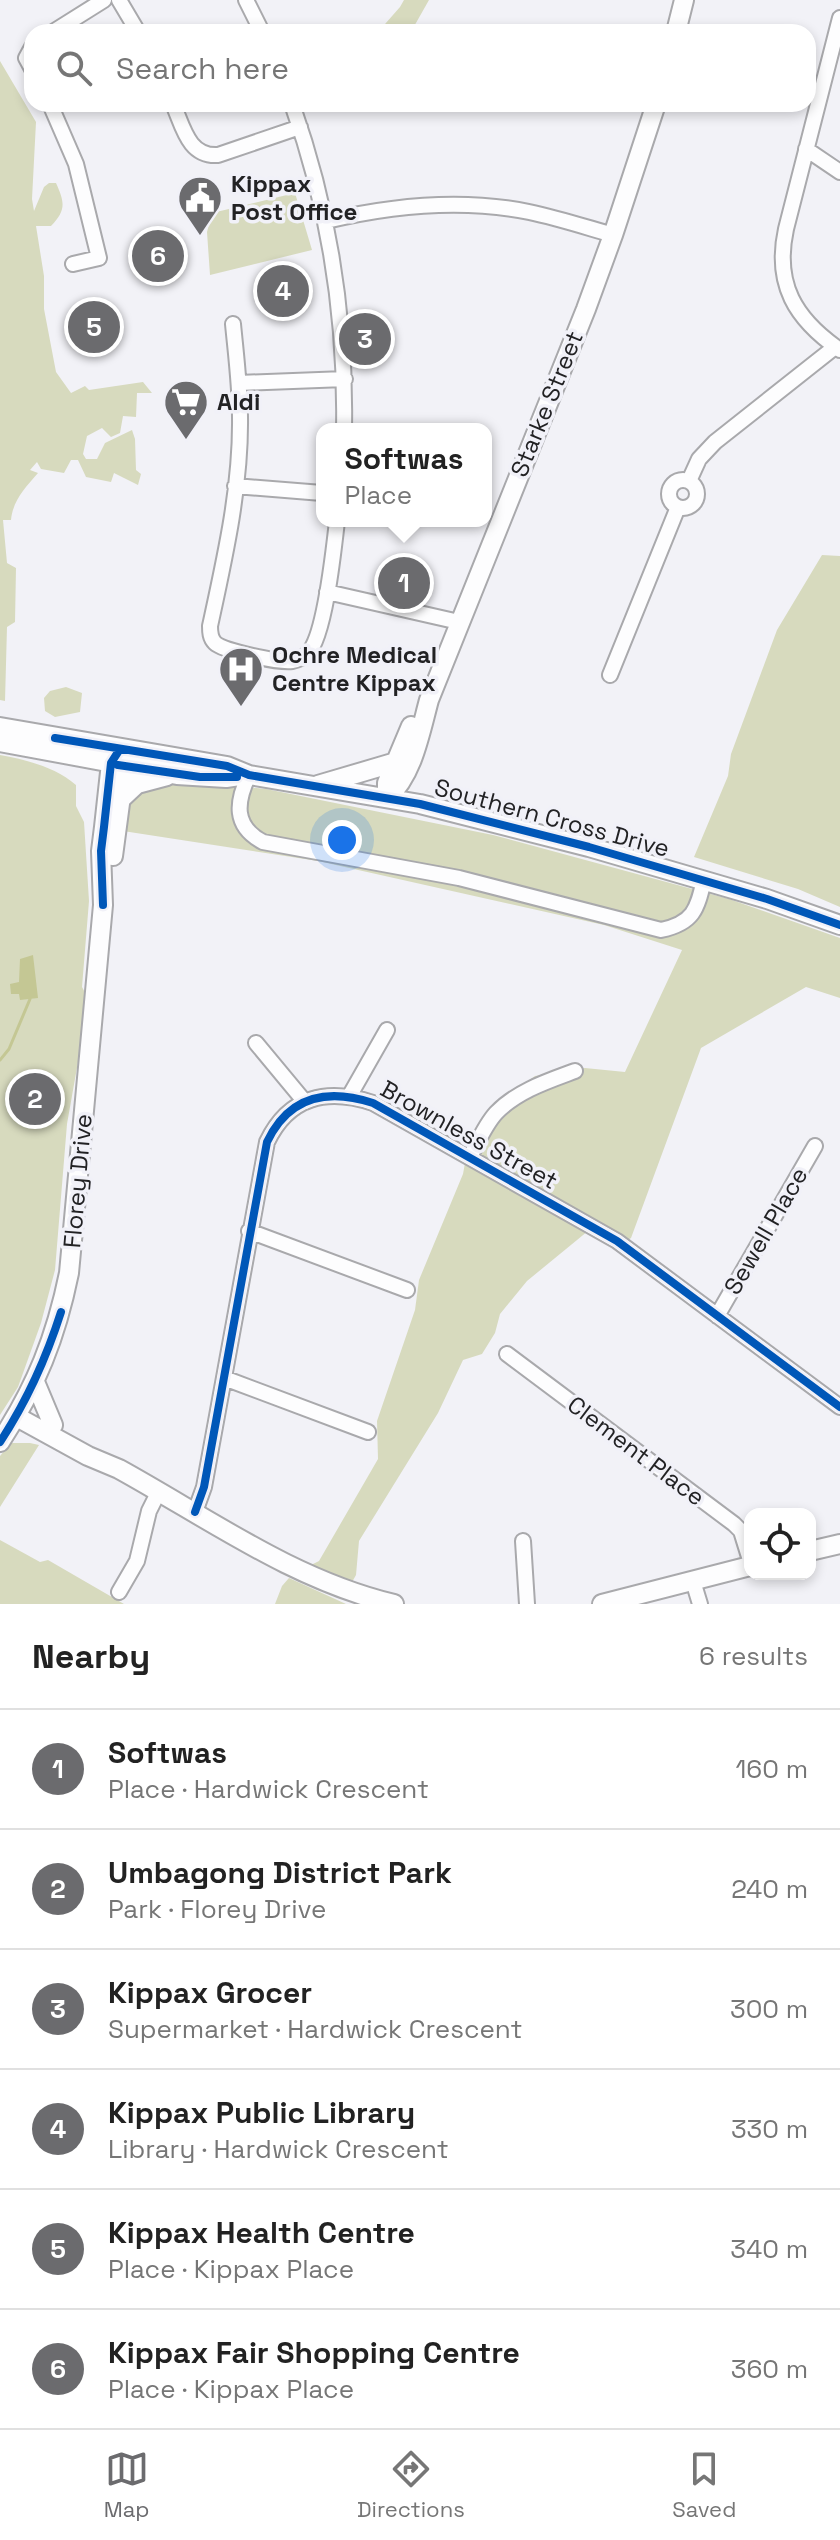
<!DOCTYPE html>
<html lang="en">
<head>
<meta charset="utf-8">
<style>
  body { margin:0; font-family:"Space Grotesk",sans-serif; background:#f2f2f2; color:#222 }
  .controls { position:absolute; right:24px; bottom:24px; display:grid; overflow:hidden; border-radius:16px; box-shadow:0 4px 12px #0003 }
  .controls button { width:72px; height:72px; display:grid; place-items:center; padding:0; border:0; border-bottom:2px solid #e0e0e0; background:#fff; color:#222; font:40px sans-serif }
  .you { position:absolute; left:342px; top:840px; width:28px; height:28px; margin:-20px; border:6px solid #fff; border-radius:50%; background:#1a73e8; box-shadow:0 0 0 12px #1a73e833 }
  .badge { display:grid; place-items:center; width:52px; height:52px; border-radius:50%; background:#6b6b6e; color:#fff; font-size:26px; font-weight:700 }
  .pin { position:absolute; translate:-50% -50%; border:4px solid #fff; box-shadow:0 2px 8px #0006 }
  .popup { position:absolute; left:316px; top:423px; width:176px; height:104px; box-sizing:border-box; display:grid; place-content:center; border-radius:16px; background:#fff; filter:drop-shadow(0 2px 6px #0005); font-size:26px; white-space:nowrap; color:#767676 }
  .popup b { font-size:30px; color:#222 }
  .popup::after { content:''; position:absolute; left:50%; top:100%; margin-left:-16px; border:16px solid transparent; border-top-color:#fff }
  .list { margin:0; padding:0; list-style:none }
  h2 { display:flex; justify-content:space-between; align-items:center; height:104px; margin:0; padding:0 32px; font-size:34px }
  h2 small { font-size:26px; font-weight:400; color:#767676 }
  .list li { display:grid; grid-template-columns:52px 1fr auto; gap:24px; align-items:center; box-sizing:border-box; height:120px; padding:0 32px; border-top:2px solid #e0e0e0 }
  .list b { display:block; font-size:30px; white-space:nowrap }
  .list p { margin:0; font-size:26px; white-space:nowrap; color:#767676 }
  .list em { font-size:26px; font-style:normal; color:#767676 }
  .icon { flex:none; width:44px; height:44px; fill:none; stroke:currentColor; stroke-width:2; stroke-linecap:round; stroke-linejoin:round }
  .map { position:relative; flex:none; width:840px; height:1604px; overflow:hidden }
  .search { position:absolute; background:#fff; box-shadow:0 4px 12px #0003; left:24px; right:24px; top:24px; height:88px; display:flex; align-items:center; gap:20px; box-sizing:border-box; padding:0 28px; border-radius:24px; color:#767676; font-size:30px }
  .sheet { height:824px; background:#fff }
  nav { display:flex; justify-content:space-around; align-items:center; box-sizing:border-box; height:112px; border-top:2px solid #e0e0e0; background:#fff; font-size:22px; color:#767676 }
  nav a { display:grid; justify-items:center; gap:4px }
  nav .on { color:#6b6b6e }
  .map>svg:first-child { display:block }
  .green { fill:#d7dabe }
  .water { fill:#c4c794 }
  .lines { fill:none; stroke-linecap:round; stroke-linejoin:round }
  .stream { stroke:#c4c794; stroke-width:3 }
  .street-casing { stroke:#a9a9ac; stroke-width:18 }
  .secondary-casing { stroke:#a9a9ac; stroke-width:22 }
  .street { stroke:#fdfdfe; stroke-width:14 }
  .secondary { stroke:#fdfdfe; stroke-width:18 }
  .cycleway-casing { stroke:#f1f1f8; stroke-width:13 }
  .cycleway { stroke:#0057b8; stroke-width:8 }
  .labels { text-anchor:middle; stroke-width:7; stroke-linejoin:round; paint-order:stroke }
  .poi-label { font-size:24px; font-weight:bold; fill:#222224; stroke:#f1f1f8; text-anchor:start }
  .street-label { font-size:24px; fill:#222224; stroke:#f1f1f8 }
</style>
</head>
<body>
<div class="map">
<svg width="840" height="1604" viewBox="0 0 840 1604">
  <rect width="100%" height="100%" fill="#f2f2f7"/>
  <!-- green -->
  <path class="green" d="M 404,0 L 429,0 L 412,30 L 378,32 L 400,7 Z
    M 0,61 L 36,122 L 32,199 L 34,211 L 44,187 L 49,183 L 56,183 C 65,203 66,210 51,226 L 36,226 L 44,276 L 44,309 L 56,372 L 71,393 L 85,386 L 89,390 L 143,382 L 152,393 L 137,393 L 136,417 L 123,416 L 120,433 L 111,437 L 102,428 L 87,436 L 83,454 L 86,459 L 97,459 L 105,443 L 132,430 L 135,439 L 136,470 L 141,474 L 138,485 L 114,473 L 111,482 L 86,477 L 78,460 L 71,460 L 64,473 L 41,469 L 37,462 L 30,470 L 38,473 C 25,488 13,500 11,520 L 3,520 L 7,563 L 16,568 L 15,622 L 7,627 L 5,701 L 0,700 Z
    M 295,193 L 312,250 L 210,275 L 207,232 L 212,213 Z
    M 822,555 L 840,556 L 840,907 L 798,889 L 694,857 L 728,776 L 731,754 L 777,630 Z
    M 66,687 L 82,693 L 80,712 L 55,717 L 45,711 L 44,698 L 50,691 Z
    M 0,755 C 27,760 55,767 76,785 L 76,806 L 84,822 L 89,901 L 82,987 L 89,1000 L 67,1124 L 55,1270 L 41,1323 L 18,1387 L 0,1415 Z
    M 189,781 L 266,789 L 493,835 L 729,899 L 840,938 L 840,998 L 806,987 L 701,1048 L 631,1238 L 616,1248 L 588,1231 L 527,1281 L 500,1314 L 495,1333 L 482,1354 L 463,1360 L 438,1413 L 359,1541 L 356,1575 L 347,1591 L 299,1571 L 319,1561 L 378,1459 L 377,1421 L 415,1310 L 419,1280 L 463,1174 L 467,1152 L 496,1105 L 535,1076 L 585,1068 L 625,1072 L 682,950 L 604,925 L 318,861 L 123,831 L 127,803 L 144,790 Z
    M 11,1443 L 30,1443 L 39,1445 L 0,1507 L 0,1456 Z
    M 0,1540 L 40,1562 L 48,1560 L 124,1604 L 0,1604 Z
    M 289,1578 L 346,1604 L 275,1604 L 282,1586 Z"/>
  <!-- water -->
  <path class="water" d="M 33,955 L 38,998 L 20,1000 L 19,994 L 11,994 L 10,984 L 19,982 L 20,959 Z"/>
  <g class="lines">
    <!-- stream -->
    <path class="stream" d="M 0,1060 L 9,1049 L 30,999"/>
    <!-- street casing -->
    <g class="street-casing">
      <path id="street" d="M 119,0 L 138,32
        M 246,0 L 262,32
        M 840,18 L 786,229 C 774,284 795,319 840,350
        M 53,32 L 104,0
        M 32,47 L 26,58 L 32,69
        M 50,104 L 76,164 L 99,258 L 73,264
        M 173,104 C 183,126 188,157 218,155 L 300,127
        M 292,104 C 329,208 346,319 344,429
        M 806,149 L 840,172
        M 326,221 C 393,205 461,198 529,212 C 558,218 585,227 613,235
        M 233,324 C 236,355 240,386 240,417 C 241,487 225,557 210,626 C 210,632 210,638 215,643 C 223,651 280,663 292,661 C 298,660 304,657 308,653 C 325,636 334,547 337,521
        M 239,383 L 345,379
        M669 494a14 14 0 1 1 28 0a14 14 0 1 1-28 0Z
        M 689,481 L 699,459 L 715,442 L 835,347
        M 235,486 L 322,493
        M 327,592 L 459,622
        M 610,675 L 678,507
        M 249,775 C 236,802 233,826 263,842 L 459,878 L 661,930 C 694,923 697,909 704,880
        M 256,1043 L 305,1102
        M 350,1095 L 387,1030
        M 470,1157 C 478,1142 485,1125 496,1113 C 517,1091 548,1081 575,1071
        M 249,1231 L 407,1290
        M 717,1316 L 815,1146
        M 507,1354 L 734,1524 L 741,1531 L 750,1560
        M 224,1378 L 368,1432
        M 195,1512 L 204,1487 L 267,1142 C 289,1096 327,1088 373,1103 L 617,1241 L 840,1407
        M 523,1541 L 527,1604
        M 693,1581 L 700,1604
        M 119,1592 L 137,1561 L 149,1511 L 159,1491"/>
    </g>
    <!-- secondary casing -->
    <g class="secondary-casing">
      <path id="secondary" d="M 676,32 L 684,0
        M 0,727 L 227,766 L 249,775 L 420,804 L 589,847 L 767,899 L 840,925
        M 0,742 L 177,775 L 226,778 L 246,775
        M 318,785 L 396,762
        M 387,798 C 413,775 420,733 429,700 L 586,309 L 613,235 L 656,104
        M 387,798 L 387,783 L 411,726
        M 121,799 L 137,784 L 167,776
        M 113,856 L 125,766 L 122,754
        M 35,1382 L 53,1425
        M 17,1417 L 88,1456 L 119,1469 C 208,1518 293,1580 394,1604
        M 0,1442 C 36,1387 56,1337 69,1273 L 103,905 L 101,851 L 104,827 L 111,763 L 120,749
        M 810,1551 L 840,1544
        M 602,1604 L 750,1566"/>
    </g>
    <!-- street -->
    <use href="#street" class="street"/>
    <!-- secondary -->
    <use href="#secondary" class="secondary"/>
    <!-- cycleway casing -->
    <g class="cycleway-casing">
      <path id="cycleway" d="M 55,738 L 227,766 L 249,775 L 420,804 L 589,847 L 767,899 L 840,925
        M 118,765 L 200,777 L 237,777
        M 103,905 L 101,851 L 104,827 L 111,763 L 120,749
        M 0,1442 C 27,1401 46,1359 61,1312
        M 195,1512 L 204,1487 L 267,1142 C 289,1096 327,1088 373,1103 L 617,1241 L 840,1407"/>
    </g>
    <!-- cycleway -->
    <use href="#cycleway" class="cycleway"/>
  </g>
  <!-- icons -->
  <defs>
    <g id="civic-pin" transform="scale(2.3)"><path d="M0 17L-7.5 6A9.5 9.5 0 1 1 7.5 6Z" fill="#6b6b6e" stroke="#f1f1f8"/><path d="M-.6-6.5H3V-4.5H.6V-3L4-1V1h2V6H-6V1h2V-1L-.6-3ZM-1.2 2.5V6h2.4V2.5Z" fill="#fff"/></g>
    <g id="supermarket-pin" transform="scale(2.3)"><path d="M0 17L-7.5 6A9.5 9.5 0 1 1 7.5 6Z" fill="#6b6b6e" stroke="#f1f1f8"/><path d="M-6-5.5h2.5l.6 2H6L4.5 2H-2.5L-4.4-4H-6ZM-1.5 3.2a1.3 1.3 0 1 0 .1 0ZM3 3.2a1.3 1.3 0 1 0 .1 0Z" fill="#fff"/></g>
    <g id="hospital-pin" transform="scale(2.3)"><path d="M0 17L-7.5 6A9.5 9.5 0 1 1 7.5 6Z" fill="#6b6b6e" stroke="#f1f1f8"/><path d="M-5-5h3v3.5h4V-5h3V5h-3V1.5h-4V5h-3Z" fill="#fff"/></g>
  </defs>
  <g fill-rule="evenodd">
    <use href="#civic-pin" x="200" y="198"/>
    <use href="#supermarket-pin" x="186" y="402"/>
    <use href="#hospital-pin" x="241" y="669"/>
  </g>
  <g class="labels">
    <!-- poi labels -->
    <g class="poi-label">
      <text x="231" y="192">Kippax<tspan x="231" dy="28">Post Office</tspan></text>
      <text x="217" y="410">Aldi</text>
      <text x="272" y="663">Ochre Medical<tspan x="272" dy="28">Centre Kippax</tspan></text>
    </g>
    <!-- street labels -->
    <g class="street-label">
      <text transform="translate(547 404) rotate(-68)" y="8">Starke Street</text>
      <text transform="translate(552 818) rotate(15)" y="8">Southern Cross Drive</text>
      <text transform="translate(469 1135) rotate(29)" y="8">Brownless Street</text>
      <text transform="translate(78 1181) rotate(-85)" y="8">Florey Drive</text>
      <text transform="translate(766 1231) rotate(-60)" y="8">Sewell Place</text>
      <text transform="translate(636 1451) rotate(37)" y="8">Clement Place</text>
    </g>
  </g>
</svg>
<div class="controls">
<button><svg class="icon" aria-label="locate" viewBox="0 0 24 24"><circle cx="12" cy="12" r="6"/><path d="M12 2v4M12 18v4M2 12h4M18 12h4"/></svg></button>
</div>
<div class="you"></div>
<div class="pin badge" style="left:404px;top:583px">1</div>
<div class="popup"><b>Softwas</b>Place</div>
<div class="pin badge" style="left:35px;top:1099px">2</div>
<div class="pin badge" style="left:365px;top:339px">3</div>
<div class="pin badge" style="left:283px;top:291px">4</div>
<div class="pin badge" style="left:94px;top:327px">5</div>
<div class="pin badge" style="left:158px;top:256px">6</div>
<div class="search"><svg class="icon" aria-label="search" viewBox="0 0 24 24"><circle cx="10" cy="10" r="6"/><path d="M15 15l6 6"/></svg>Search here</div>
</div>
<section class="sheet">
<h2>Nearby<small>6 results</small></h2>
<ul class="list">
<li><span class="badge">1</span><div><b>Softwas</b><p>Place · Hardwick Crescent</p></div><em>160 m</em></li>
<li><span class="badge">2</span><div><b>Umbagong District Park</b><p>Park · Florey Drive</p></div><em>240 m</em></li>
<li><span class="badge">3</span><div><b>Kippax Grocer</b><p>Supermarket · Hardwick Crescent</p></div><em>300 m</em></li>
<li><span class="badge">4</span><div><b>Kippax Public Library</b><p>Library · Hardwick Crescent</p></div><em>330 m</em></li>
<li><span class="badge">5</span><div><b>Kippax Health Centre</b><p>Place · Kippax Place</p></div><em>340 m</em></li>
<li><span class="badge">6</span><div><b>Kippax Fair Shopping Centre</b><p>Place · Kippax Place</p></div><em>360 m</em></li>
</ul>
</section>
<nav>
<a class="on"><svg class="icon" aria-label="map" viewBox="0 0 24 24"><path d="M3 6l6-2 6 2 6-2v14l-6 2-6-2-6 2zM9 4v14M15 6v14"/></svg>Map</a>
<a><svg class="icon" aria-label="directions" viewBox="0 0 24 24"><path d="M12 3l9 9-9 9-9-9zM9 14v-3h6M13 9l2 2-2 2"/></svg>Directions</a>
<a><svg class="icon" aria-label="saved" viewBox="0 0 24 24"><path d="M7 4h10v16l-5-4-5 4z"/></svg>Saved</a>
</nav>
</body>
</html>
